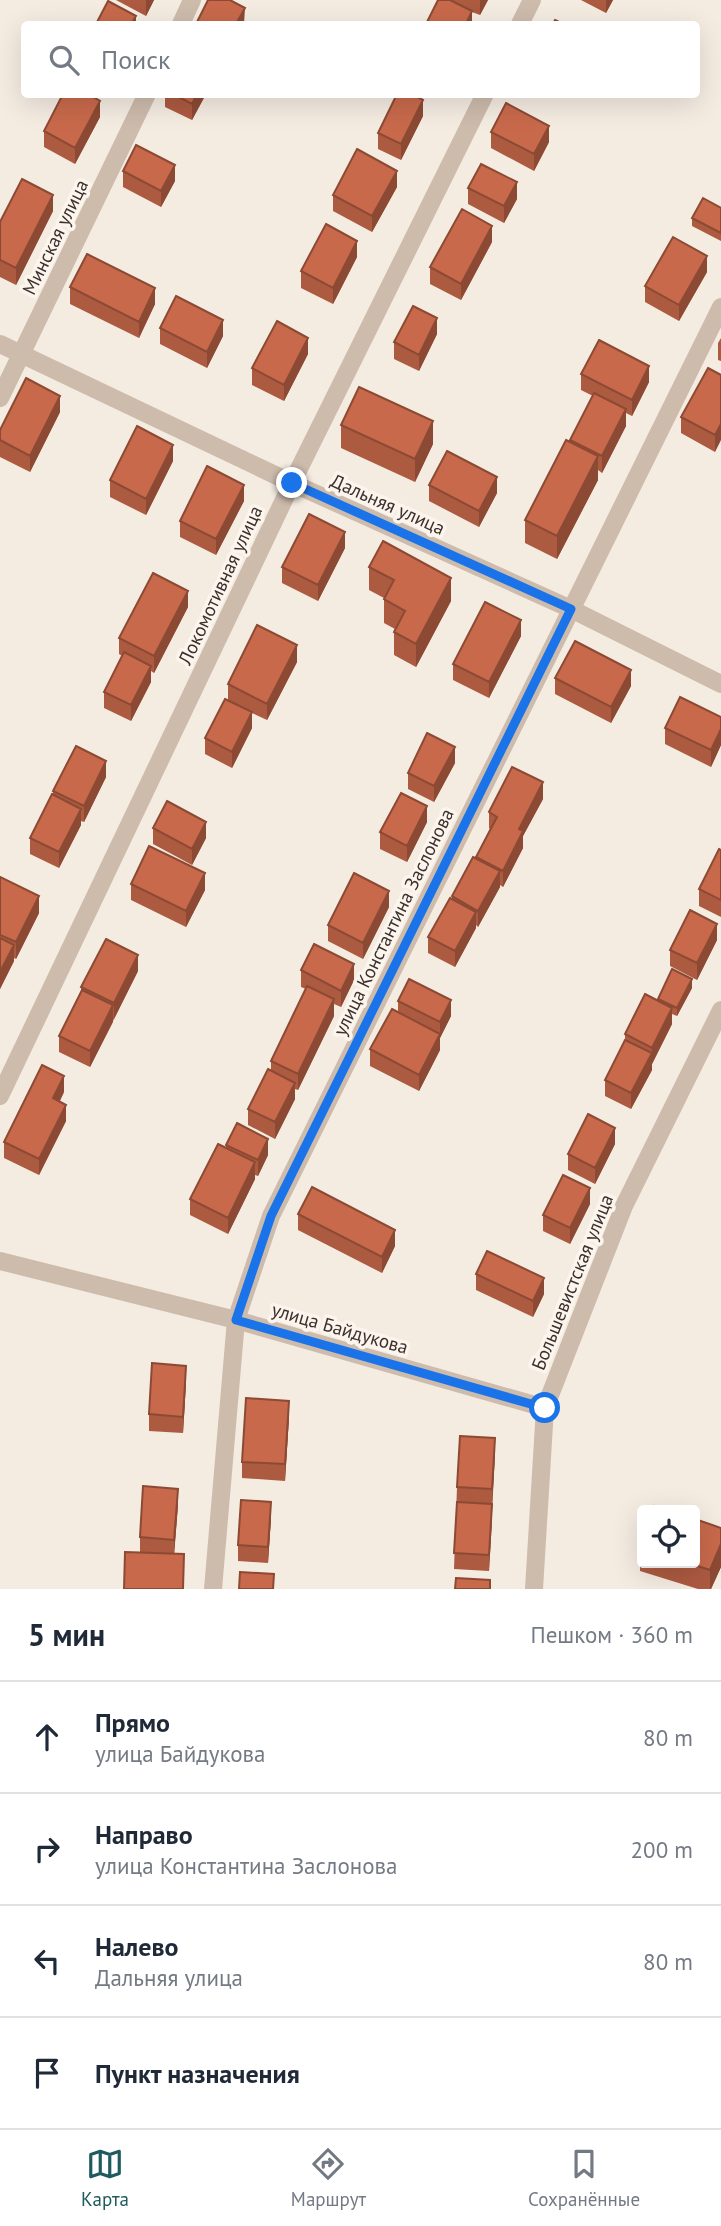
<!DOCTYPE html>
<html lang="ru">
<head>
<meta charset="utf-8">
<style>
  body { margin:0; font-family:"PT Sans",sans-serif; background:#f2f2f3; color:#1f2937 }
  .controls { position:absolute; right:21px; bottom:21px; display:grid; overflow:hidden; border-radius:7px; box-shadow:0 7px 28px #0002 }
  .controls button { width:63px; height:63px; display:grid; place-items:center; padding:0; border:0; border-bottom:2px solid #e0e1e3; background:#fff; color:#1f2937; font:35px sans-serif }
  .stop { position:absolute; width:21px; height:21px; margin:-16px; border:5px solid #1a73e8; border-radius:50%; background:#fff }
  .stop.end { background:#1a73e8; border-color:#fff; box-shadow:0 2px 7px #0008 }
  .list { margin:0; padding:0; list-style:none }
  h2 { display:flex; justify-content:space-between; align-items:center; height:91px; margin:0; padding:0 28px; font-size:30px }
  h2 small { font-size:23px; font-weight:400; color:#747a83 }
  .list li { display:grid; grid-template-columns:46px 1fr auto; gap:21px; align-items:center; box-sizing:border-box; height:112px; padding:0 28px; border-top:2px solid #e0e1e3 }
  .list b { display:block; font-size:26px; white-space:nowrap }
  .list p { margin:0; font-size:23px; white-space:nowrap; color:#747a83 }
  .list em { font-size:23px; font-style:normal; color:#747a83 }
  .icon { flex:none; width:38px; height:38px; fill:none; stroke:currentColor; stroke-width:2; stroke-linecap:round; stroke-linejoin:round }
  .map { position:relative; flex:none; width:721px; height:1589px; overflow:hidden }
  .search { position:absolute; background:#fff; box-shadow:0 7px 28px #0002; left:21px; right:21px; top:21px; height:77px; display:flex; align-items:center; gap:18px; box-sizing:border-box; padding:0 24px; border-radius:7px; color:#747a83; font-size:26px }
  .sheet { height:539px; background:#fff }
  nav { display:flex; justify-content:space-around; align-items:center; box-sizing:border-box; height:98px; border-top:2px solid #e0e1e3; background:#fff; font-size:19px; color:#747a83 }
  nav a { display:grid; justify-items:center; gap:4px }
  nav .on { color:#1f5a5e }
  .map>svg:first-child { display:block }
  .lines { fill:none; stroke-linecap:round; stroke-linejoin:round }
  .minor { stroke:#cdbbac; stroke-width:18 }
  .wall { fill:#ac5a40 }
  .shaded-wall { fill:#8c4a34 }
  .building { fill:#c8694b; stroke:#8c4a34; stroke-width:2 }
  .route { stroke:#1a73e8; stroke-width:9 }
  .labels { text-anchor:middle; stroke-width:7; stroke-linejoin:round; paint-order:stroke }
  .street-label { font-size:19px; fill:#3b302b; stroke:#fbf5ee }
</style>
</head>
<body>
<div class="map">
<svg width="721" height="1589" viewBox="0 0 721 1589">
  <rect width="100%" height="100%" fill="#f4ebe1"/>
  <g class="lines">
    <!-- minor -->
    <path class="minor" d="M 181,24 L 192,0
      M 520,24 L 532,0
      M 0,344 L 292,483 L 571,609 L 721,684
      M 0,398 L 147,94
      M 0,1096 L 292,483 L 485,94
      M 0,1261 L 236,1320 L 545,1408
      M 213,1589 L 236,1320 L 271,1216 L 721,307
      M 534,1589 L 545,1408 L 624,1206 L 721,1010"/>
  </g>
  <!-- wall -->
  <path class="wall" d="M 116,0 L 154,0 L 146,16 Z
    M 450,0 L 488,0 L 480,15 L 472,12 L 472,24 Z
    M 581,0 L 613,0 L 606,13 Z
    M 165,94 L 206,94 L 192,120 L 165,107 Z
    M 423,116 L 401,160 L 378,149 L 378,133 Z
    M 100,117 L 75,164 L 44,147 L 44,131 Z
    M 491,132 L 549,142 L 534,171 L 491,148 Z
    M 123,171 L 175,181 L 161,207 L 123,187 Z
    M 397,187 L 372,232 L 333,211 L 333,195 Z
    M 468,188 L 517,199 L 504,223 L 468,204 Z
    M 721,208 L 721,241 L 692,226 L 692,218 Z
    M 53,211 L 16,285 L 0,277 L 0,222 Z
    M 492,242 L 461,300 L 430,284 L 430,267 Z
    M 357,257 L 333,304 L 301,288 L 301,271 Z
    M 707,272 L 679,321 L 645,302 L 645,286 Z
    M 70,287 L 155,304 L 139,338 L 70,304 Z
    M 160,328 L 223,336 L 207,368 L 160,344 Z
    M 437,334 L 419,371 L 394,359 L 394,342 Z
    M 721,338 L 721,361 L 718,360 L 718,343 Z
    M 308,354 L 284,401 L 252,385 L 252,368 Z
    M 581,374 L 649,382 L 632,416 L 626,413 L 626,426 L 602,473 L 598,470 L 598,480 L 557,559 L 525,543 L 525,520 L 570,442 L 570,440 L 593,396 L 581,390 Z
    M 721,375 L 715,452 L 681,433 L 681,417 Z
    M 60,412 L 30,472 L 0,457 L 0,430 Z
    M 341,425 L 433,444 L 415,482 L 341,448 Z
    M 173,461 L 146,515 L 110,497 L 110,480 Z
    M 429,485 L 497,493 L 479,527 L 429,501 Z
    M 244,501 L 216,555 L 180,537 L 180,521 Z
    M 345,548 L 318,601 L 282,583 L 282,567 Z
    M 369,567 L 451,601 L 416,667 L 394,655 L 394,632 L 395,629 L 384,623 L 384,598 L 369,590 Z
    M 188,607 L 154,673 L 151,671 L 151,682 L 131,721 L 104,708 L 104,692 L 122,656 L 119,654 L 119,638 Z
    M 521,636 L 489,698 L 453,680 L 453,664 Z
    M 297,662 L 267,720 L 252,713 L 252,728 L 232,768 L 205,754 L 205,738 L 228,700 L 228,684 Z
    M 555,678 L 631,686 L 611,723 L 555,694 Z
    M 721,717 L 721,745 L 711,767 L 665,744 L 665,728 Z
    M 455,763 L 434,802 L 408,789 L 408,773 Z
    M 106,777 L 84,822 L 81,821 L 81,825 L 59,868 L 30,854 L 30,838 L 53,795 L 53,791 Z
    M 543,799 L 523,836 L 523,848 L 503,887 L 500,885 L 500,887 L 478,927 L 476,925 L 476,928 L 455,967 L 428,953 L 428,937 L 452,899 L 452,896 L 476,859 L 476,857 L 490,829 L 489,828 L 489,812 Z
    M 427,822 L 407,862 L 380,849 L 380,832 Z
    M 153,828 L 206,838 L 192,865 L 153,844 Z
    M 721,850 L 721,917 L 699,906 L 699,889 Z
    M 0,877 L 39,913 L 16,959 L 14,958 L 14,961 L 0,989 Z
    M 131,884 L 205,890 L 186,927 L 131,900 Z
    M 389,907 L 363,959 L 328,941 L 328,925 Z
    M 717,940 L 697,980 L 670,966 L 670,950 Z
    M 301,970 L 354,980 L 341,1007 L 334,1004 L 334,1016 L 298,1090 L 295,1089 L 295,1099 L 275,1139 L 248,1125 L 248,1109 L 271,1070 L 271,1061 L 306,989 L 301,987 Z
    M 138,971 L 90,1067 L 59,1052 L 59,1036 L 81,991 L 81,987 Z
    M 692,988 L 677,1016 L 672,1014 L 672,1024 L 652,1064 L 652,1070 L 631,1109 L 605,1096 L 605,1080 L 625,1040 L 625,1034 L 658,1001 L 658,999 Z
    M 398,1001 L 451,1016 L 440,1038 L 440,1050 L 419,1091 L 370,1066 L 370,1049 L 398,1012 Z
    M 64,1092 L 60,1101 L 66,1121 L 39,1175 L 4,1158 L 4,1142 Z
    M 615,1144 L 595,1184 L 568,1170 L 568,1154 Z
    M 226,1145 L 268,1155 L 258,1176 L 255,1175 L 255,1179 L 228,1234 L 190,1215 L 190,1199 L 226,1148 Z
    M 590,1204 L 570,1244 L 543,1231 L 543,1215 Z
    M 298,1214 L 395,1246 L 382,1273 L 298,1230 Z
    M 476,1274 L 544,1294 L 533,1317 L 476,1290 Z
    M 186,1382 L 183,1433 L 149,1431 L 149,1414 Z
    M 289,1417 L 285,1481 L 242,1478 L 242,1462 Z
    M 495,1454 L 489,1571 L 454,1569 L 457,1487 Z
    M 178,1505 L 174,1554 L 140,1553 L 140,1537 Z
    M 271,1518 L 268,1563 L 238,1561 L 238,1545 Z
    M 721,1528 L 721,1567 L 711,1589 L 698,1589 L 640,1571 L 640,1548 L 642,1542 L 642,1563 L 695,1563 Z"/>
  <!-- shaded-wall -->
  <path class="shaded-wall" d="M 146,0 L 154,0 L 146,16 Z
    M 480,0 L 488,0 L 480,15 Z
    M 606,0 L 613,0 L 606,13 Z
    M 245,8 L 244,24 L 236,24 Z
    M 472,11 L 472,24 L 466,24 Z
    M 136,16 L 136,24 L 131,24 Z
    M 197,94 L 206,94 L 192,120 L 192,104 Z
    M 423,100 L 423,116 L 401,160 L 401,144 Z
    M 100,101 L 100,117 L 75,164 L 75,148 Z
    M 549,126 L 549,142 L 534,171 L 534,154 Z
    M 175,165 L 175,181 L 161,207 L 161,191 Z
    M 397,171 L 397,187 L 372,232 L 372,216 Z
    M 517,182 L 517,199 L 504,223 L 504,206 Z
    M 53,195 L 53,211 L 16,285 L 16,268 Z
    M 492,226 L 492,242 L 461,300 L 461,284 Z
    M 357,241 L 357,257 L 333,304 L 333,288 Z
    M 707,256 L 707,272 L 679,321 L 679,305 Z
    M 155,288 L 155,304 L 139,338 L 139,322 Z
    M 437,318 L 437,334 L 419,371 L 419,355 Z
    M 223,320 L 223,336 L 207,368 L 207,352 Z
    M 308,338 L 308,354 L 284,401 L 284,385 Z
    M 649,366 L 649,382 L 632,416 L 632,400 Z
    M 60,396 L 60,412 L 30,472 L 30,456 Z
    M 626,409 L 626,426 L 602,473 L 602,456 Z
    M 433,421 L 433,444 L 415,482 L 415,459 Z
    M 721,424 L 721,440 L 715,452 L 715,435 Z
    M 173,445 L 173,461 L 146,515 L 146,499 Z
    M 598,456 L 598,480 L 557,559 L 557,536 Z
    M 497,477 L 497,493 L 479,527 L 479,511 Z
    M 244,485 L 244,501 L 216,555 L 216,539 Z
    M 345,532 L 345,548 L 318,601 L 318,585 Z
    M 451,578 L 451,601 L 416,667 L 416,644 Z
    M 188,591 L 188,607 L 154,673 L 154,656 Z
    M 521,620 L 521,636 L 489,698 L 489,682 Z
    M 297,645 L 297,662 L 267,720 L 267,704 Z
    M 151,666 L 151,682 L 131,721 L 131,705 Z
    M 631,670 L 631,686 L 611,723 L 611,707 Z
    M 252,712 L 252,728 L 232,768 L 232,752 Z
    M 721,729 L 721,745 L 711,767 L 711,750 Z
    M 455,747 L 455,763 L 434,802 L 434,786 Z
    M 106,761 L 106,777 L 84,822 L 84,806 Z
    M 543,782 L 543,799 L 523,836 L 523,848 L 503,887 L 503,871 L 519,829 Z
    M 427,806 L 427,822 L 407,862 L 407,846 Z
    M 81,809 L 81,825 L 59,868 L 59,852 Z
    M 206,822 L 206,838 L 192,865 L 192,849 Z
    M 500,871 L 500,887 L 478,927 L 478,911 Z
    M 205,873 L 205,890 L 186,927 L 186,911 Z
    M 389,891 L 389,907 L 363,959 L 363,943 Z
    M 39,896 L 39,913 L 16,959 L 16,942 Z
    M 476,912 L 476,928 L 455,967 L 455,951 Z
    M 717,924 L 717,940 L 697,980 L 697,963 Z
    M 14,945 L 14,961 L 0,989 L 0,972 Z
    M 138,955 L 138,971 L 114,1019 L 114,1003 Z
    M 354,964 L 354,980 L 341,1007 L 341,991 Z
    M 692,979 L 692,988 L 677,1016 L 677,1008 Z
    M 334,999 L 334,1016 L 298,1090 L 298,1074 Z
    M 451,1000 L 451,1016 L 440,1038 L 440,1022 Z
    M 113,1005 L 113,1022 L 90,1067 L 90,1051 Z
    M 672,1008 L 672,1024 L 652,1064 L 652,1048 Z
    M 440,1034 L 440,1050 L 419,1091 L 419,1075 Z
    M 652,1053 L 652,1070 L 631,1109 L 631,1093 Z
    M 64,1076 L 64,1092 L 53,1114 L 53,1098 Z
    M 295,1083 L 295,1099 L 275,1139 L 275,1122 Z
    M 66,1105 L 66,1121 L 39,1175 L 39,1159 Z
    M 615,1128 L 615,1144 L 595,1184 L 595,1168 Z
    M 268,1139 L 268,1155 L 258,1176 L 258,1160 Z
    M 255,1162 L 255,1179 L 228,1234 L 228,1218 Z
    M 590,1188 L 590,1204 L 570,1244 L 570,1228 Z
    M 395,1230 L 395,1246 L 382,1273 L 382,1257 Z
    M 544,1278 L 544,1294 L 533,1317 L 533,1301 Z
    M 186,1366 L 186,1382 L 183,1433 L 183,1417 Z
    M 289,1401 L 289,1417 L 285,1481 L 285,1464 Z
    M 495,1438 L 495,1454 L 492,1505 L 492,1489 Z
    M 178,1489 L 178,1505 L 174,1556 L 174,1540 Z
    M 271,1502 L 271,1518 L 268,1563 L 268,1547 Z
    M 492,1504 L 492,1520 L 489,1571 L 489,1555 Z
    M 721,1544 L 721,1567 L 711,1589 L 710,1589 L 710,1570 Z"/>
  <!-- building -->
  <path class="building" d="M 208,0 L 230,0 L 245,8 L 236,24 L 196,24 Z
    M 438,0 L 450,0 L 472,11 L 466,24 L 426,24 Z
    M 108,1 L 136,16 L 131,24 L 96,24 Z
    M 555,20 L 563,24 L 553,24 Z
    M 63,94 L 88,94 L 100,101 L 75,148 L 44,131 Z
    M 173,94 L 197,94 L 192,104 Z
    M 397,94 L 412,94 L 423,100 L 401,144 L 378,133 Z
    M 506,103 L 549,126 L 534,154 L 491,132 Z
    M 136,145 L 175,165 L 161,191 L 123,171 Z
    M 357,149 L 397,171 L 372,216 L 333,195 Z
    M 481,164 L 517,182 L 504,206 L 468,188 Z
    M 22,179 L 53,195 L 16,268 L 0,260 L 0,222 Z
    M 703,198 L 721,208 L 721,233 L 692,218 Z
    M 462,209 L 492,226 L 461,284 L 430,267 Z
    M 326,224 L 357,241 L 333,288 L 301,271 Z
    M 673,237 L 707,256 L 679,305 L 645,286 Z
    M 87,254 L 155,288 L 139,322 L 70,287 Z
    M 176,296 L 223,320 L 207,352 L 160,328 Z
    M 413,306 L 437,318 L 419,355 L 394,342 Z
    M 277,321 L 308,338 L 284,385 L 252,368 Z
    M 599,340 L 649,366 L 632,400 L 581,374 Z
    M 708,368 L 721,375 L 721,424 L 715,435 L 681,417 Z
    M 26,378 L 60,396 L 30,456 L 0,440 L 0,430 Z
    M 359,387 L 433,421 L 415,459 L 341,425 Z
    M 594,393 L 626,409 L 602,456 L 570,440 Z
    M 137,426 L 173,445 L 146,499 L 110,480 Z
    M 566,440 L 598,456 L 557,536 L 525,520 Z
    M 447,451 L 497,477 L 479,511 L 429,485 Z
    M 207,466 L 244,485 L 216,539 L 180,521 Z
    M 309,514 L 345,532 L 318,585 L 282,567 Z
    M 383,541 L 451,578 L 416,644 L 394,632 L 405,611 L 384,599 L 394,580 L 369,567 Z
    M 153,573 L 188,591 L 154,656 L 119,638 Z
    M 485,602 L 521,620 L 489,682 L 453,664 Z
    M 257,625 L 297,645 L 267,704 L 228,684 Z
    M 575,641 L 631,670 L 611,707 L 555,678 Z
    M 124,652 L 151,666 L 131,705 L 104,692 Z
    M 680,697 L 721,717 L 721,729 L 711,750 L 665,728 Z
    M 225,699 L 252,712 L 232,752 L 205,738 Z
    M 427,733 L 455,747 L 434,786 L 408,773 Z
    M 76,746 L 106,761 L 84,806 L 53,791 Z
    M 512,767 L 543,782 L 519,829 L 523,831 L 503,871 L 476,857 L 497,817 L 489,812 Z
    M 401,793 L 427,806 L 407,846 L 380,832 Z
    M 52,794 L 81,809 L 59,852 L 30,838 Z
    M 167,801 L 206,822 L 192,849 L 153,828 Z
    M 149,846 L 205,873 L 186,911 L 131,884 Z
    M 719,849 L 721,850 L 721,900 L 699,889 Z
    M 473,857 L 500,871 L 478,911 L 452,896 Z
    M 354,873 L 389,891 L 363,943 L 328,925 Z
    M 0,877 L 39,896 L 16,942 L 0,935 Z
    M 450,898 L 476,912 L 455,951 L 428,937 Z
    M 690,910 L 717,924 L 697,963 L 670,950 Z
    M 0,938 L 14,945 L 0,972 Z
    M 106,939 L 138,955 L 114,1003 L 81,987 Z
    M 314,944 L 354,964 L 341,991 L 301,970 Z
    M 672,969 L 692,979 L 677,1008 L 658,999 Z
    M 409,979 L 451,1000 L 440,1022 L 398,1001 Z
    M 307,986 L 334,999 L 298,1074 L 271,1061 Z
    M 82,990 L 113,1005 L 90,1051 L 59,1036 Z
    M 645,994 L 672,1008 L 652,1048 L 625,1034 Z
    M 392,1009 L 440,1034 L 419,1075 L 370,1049 Z
    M 625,1040 L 652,1053 L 631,1093 L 605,1080 Z
    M 42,1065 L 64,1076 L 53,1098 L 66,1105 L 39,1159 L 4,1142 Z
    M 268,1069 L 295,1083 L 275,1122 L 248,1109 Z
    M 588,1114 L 615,1128 L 595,1168 L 568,1154 Z
    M 237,1123 L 268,1139 L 258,1160 L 226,1145 Z
    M 218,1144 L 255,1162 L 228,1218 L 190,1199 Z
    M 563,1175 L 590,1188 L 570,1228 L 543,1215 Z
    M 312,1187 L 395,1230 L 382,1257 L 298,1214 Z
    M 487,1251 L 544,1278 L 533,1301 L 476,1274 Z
    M 152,1363 L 186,1366 L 183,1417 L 149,1414 Z
    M 246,1398 L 289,1401 L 285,1464 L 242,1462 Z
    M 460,1436 L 495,1438 L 492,1489 L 457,1487 Z
    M 143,1486 L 178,1489 L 174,1540 L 140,1537 Z
    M 241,1500 L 271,1502 L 268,1547 L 238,1545 Z
    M 457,1502 L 492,1504 L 489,1555 L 454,1553 Z
    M 654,1506 L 669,1510 L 653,1510 Z
    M 695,1519 L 721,1528 L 721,1544 L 710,1570 L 688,1563 L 695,1563 Z
    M 125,1552 L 184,1554 L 183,1589 L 124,1589 Z
    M 240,1572 L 274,1574 L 273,1589 L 239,1589 Z
    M 456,1578 L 490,1580 L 490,1589 L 455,1589 Z"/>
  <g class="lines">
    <!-- route -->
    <path class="route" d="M 292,483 L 571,609 L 271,1216 L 236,1320 L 545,1408"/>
  </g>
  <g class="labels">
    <!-- street labels -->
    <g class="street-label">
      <text transform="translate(55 237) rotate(-64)" y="7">Минская улица</text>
      <text transform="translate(388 504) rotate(24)" y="7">Дальняя улица</text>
      <text transform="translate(220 585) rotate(-65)" y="7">Локомотивная улица</text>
      <text transform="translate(393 922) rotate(-64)" y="7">улица Константина Заслонова</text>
      <text transform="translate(572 1282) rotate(-68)" y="7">Большевистская улица</text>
      <text transform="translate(340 1328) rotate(16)" y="7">улица Байдукова</text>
    </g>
  </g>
</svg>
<div class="controls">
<button><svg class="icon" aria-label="locate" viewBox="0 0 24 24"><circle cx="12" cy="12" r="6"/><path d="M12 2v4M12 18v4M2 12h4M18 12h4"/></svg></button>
</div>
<div class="stop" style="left:545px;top:1408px"></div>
<div class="stop end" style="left:292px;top:483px"></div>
<div class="search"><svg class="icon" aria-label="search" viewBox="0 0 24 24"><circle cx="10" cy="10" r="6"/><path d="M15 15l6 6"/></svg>Поиск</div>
</div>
<section class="sheet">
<h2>5 мин<small>Пешком · 360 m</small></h2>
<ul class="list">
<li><svg class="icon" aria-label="ahead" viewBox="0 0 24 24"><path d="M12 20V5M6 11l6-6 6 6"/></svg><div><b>Прямо</b><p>улица Байдукова</p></div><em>80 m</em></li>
<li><svg class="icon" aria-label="right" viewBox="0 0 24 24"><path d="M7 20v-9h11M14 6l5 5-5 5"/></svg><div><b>Направо</b><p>улица Константина Заслонова</p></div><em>200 m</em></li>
<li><svg class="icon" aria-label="left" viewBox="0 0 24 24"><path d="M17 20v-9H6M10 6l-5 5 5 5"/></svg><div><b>Налево</b><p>Дальняя улица</p></div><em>80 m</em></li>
<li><svg class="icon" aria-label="arrive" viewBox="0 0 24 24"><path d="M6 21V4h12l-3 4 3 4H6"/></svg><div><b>Пункт назначения</b></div></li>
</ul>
</section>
<nav>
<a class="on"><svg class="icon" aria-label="map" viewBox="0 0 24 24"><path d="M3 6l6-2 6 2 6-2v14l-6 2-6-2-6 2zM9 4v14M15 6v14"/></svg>Карта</a>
<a><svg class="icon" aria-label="directions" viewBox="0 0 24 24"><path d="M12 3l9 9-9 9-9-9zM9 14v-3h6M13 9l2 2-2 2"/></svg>Маршрут</a>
<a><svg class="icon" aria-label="saved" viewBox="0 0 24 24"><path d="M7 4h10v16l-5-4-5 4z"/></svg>Сохранённые</a>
</nav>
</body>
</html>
